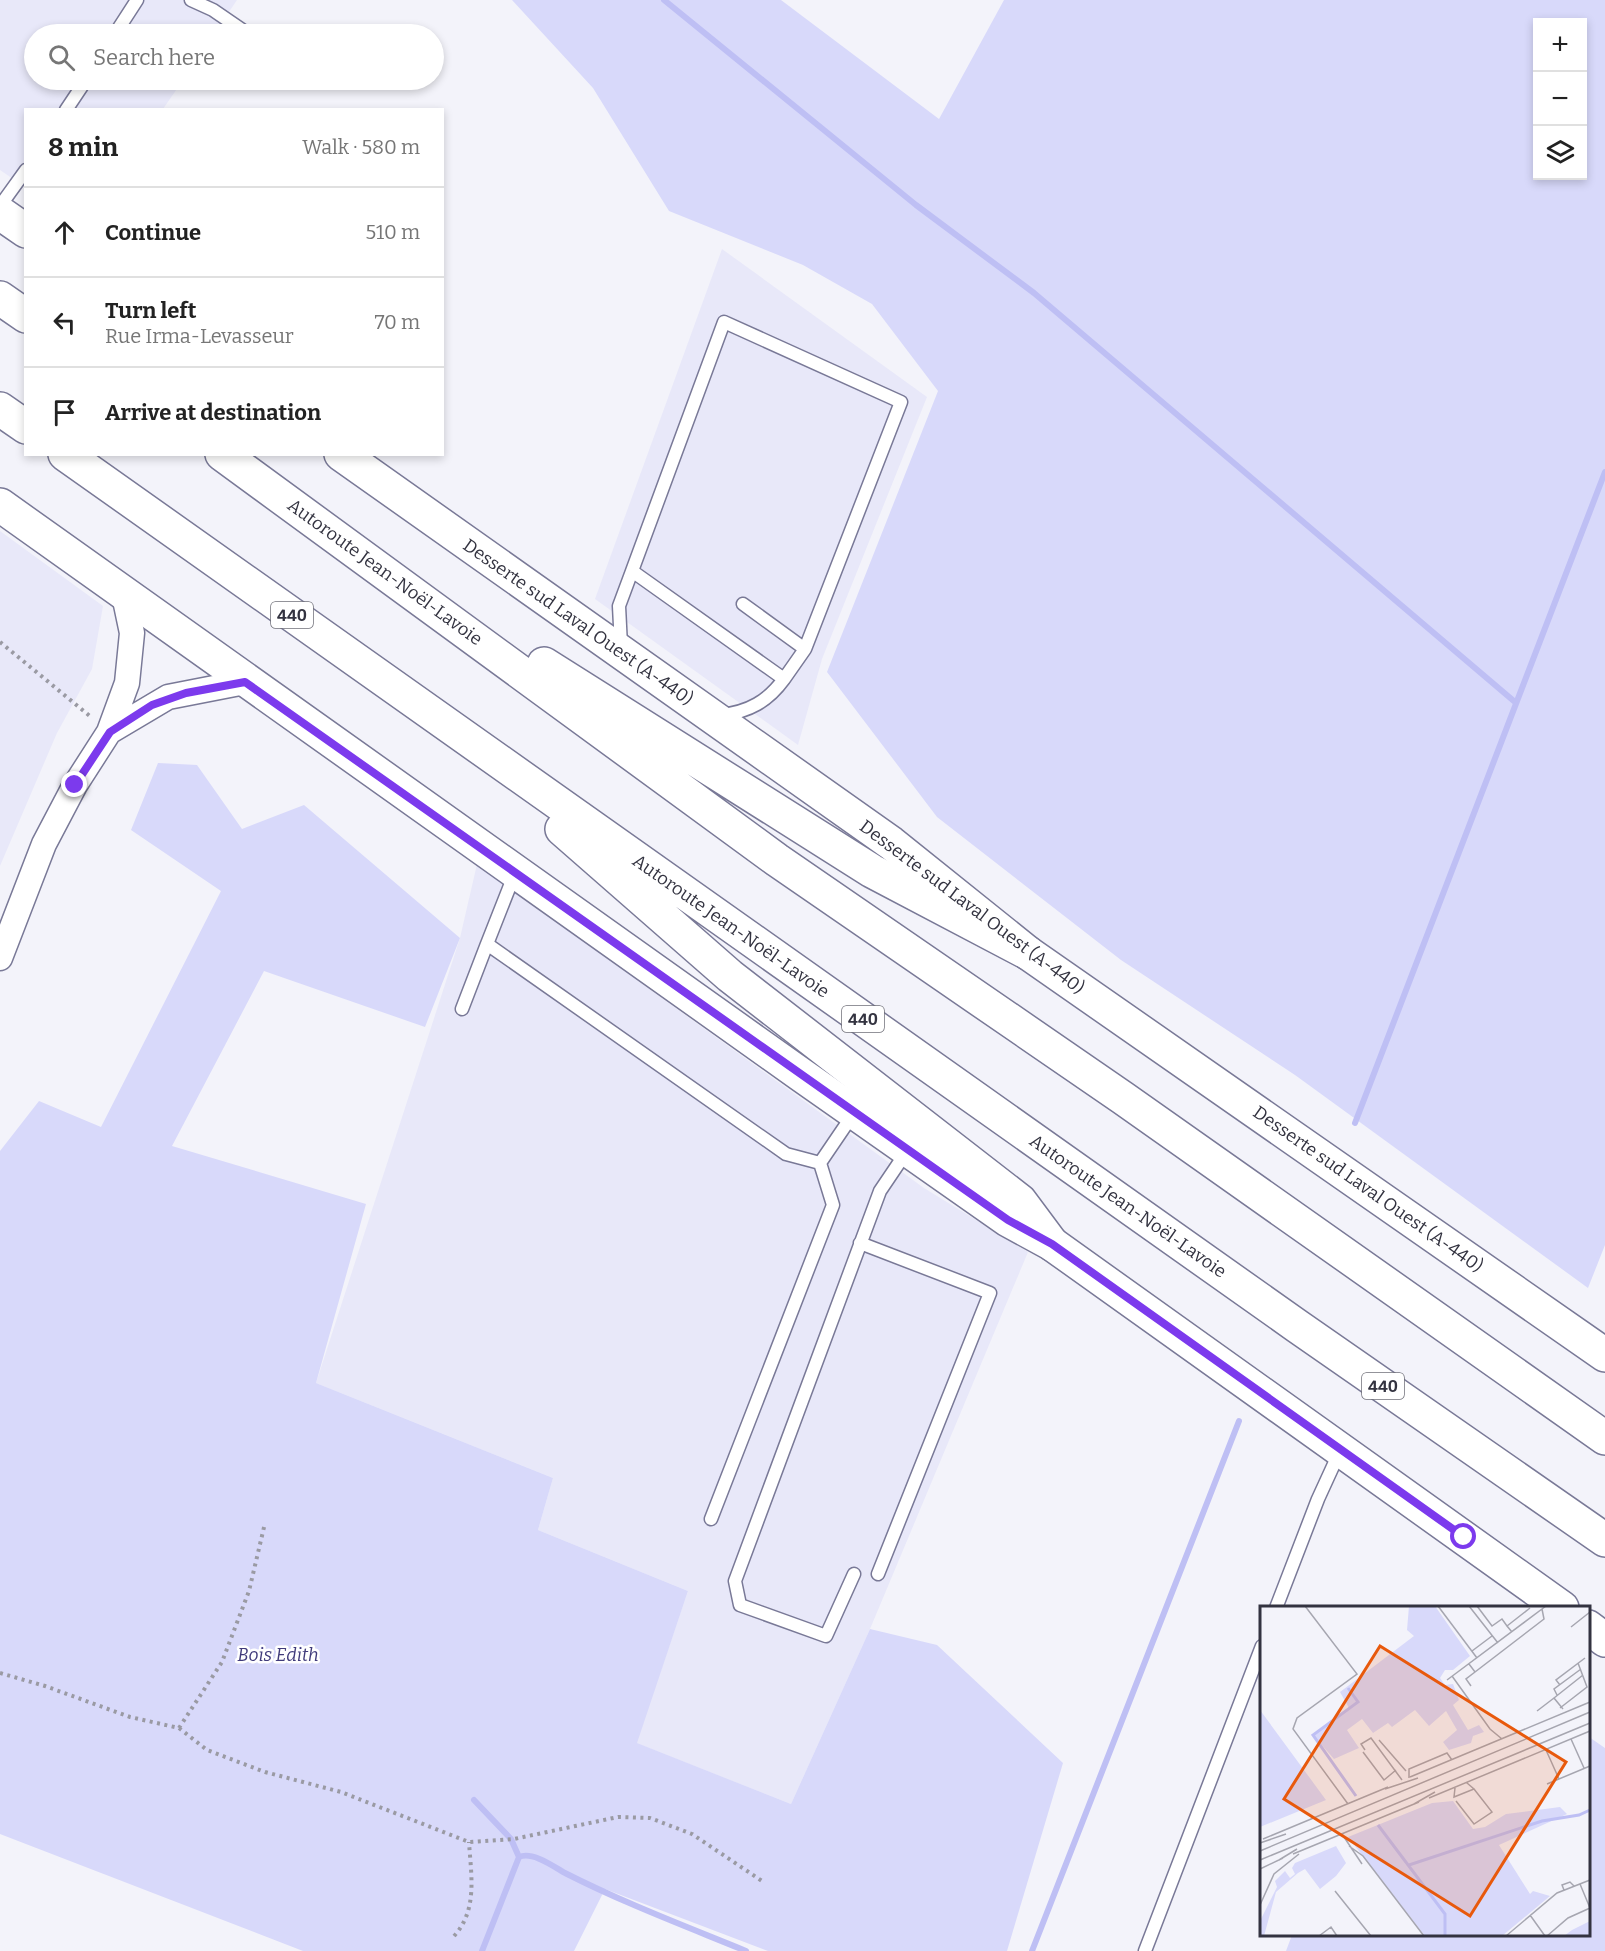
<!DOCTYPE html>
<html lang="en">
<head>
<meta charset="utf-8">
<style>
  body { margin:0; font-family:Bitter,serif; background:#f2f2f2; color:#222 }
  .controls { position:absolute; right:18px; top:18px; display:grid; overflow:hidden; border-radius:0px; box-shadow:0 3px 9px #0003 }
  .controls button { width:54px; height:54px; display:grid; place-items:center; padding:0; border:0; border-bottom:2px solid #e0e0e0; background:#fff; color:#222; font:30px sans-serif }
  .stop { position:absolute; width:18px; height:18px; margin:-14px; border:4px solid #7c3aed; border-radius:50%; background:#fff }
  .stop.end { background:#7c3aed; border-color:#fff; box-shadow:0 2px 6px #0008 }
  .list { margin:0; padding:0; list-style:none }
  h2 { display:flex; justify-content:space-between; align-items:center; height:78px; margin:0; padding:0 24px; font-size:26px }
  h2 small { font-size:20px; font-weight:400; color:#767676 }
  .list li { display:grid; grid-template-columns:39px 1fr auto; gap:18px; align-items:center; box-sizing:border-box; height:90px; padding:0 24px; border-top:2px solid #e0e0e0 }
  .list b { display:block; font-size:22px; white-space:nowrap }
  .list p { margin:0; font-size:20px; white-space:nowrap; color:#767676 }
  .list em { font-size:20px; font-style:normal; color:#767676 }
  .icon { flex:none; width:33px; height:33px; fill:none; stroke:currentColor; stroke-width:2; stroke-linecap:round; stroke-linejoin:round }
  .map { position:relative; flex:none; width:1605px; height:1951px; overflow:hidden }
  .search { position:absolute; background:#fff; box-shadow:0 3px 9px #0003; left:24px; top:24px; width:420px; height:66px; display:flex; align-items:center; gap:15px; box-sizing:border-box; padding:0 21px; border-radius:33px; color:#767676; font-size:22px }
  .panel { position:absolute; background:#fff; box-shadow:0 3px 9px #0003; left:24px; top:108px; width:420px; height:348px; border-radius:0px }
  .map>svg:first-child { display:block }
  .built { fill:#e8e8f9 }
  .green { fill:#d8d9fa; fill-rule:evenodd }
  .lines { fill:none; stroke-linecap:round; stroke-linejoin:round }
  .stream { stroke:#bebff4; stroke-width:6 }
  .service-casing { stroke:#797997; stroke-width:15 }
  .minor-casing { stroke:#797997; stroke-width:27 }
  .primary-casing { stroke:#797997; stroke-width:36 }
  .motorway-casing { stroke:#797997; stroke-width:36 }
  .path { stroke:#9a9aa3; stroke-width:4; stroke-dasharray:3 4.5; stroke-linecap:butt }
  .service { stroke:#fff; stroke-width:12 }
  .minor { stroke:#fff; stroke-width:24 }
  .primary { stroke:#fff; stroke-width:33 }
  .motorway { stroke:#fff; stroke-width:33 }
  .route { stroke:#7c3aed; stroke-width:8 }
  .labels { text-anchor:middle; stroke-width:5; stroke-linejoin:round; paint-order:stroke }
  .shield { fill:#fff; stroke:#707079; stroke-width:1.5 }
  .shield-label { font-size:16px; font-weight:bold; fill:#333340 }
  .street-label { font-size:18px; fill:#333340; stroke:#fff }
  .park-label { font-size:18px; font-style:italic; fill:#403b7b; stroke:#fff }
  .inset-river { fill:none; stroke:#bebff4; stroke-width:3 }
  .inset-road { fill:none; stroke:#a6a6b0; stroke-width:1.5 }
  .view { fill:#e8590c; fill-opacity:0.15; stroke:#e8590c; stroke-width:3 }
  .inset-edge { fill:none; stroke:#333340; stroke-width:3 }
</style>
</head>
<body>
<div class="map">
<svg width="1605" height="1951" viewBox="0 0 1605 1951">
  <rect width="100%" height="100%" fill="#f3f3fa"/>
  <!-- built -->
  <path class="built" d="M 0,0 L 237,0 L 214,34 L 34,34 L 34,80 L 183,80 L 163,109 L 26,110 L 25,187 L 0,170 Z
    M 722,249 L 927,397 L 822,659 L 798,745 L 595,599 Z
    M 0,531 L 103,606 L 92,669 L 57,733 L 0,866 Z
    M 477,864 L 924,1188 L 1028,1252 L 870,1629 L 791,1804 L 636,1743 L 688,1591 L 538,1530 L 553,1478 L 316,1383 L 460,938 Z"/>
  <!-- green -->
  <path class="green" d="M 512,0 L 781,0 L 939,119 L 1004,0 L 1605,0 L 1605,1245 L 1588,1288 L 1295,1075 L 1121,960 L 937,817 L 827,672 L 938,391 L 872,304 L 803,265 L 669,211 L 593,88 ZM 1582,22 L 1582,176 L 1538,176 L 1538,22 Z
    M 158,763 L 197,765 L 242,829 L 304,805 L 460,938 L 425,1027 L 264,971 L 172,1146 L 366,1204 L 316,1383 L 553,1478 L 538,1530 L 688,1591 L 637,1743 L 791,1804 L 870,1629 L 937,1645 L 1063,1763 L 1007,1951 L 768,1951 L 605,1889 L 574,1951 L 303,1951 L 0,1834 L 0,1151 L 39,1101 L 101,1127 L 221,891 L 131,830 Z
    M 1589,1737 L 1605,1748 L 1605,1951 L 1286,1951 L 1292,1935 L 1588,1934 Z"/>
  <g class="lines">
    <!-- stream -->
    <path class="stream" d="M 664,0 L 916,205 L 1034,293 L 1515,702
      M 1355,1123 L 1605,472
      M 474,1800 L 511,1839 L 519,1857
      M 482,1951 L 519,1857 C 532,1851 553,1866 565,1873 C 624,1903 685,1926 746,1951
      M 1032,1951 L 1239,1421"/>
    <!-- service casing -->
    <g class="service-casing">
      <path id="service" d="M 191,0 L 213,10 L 248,34
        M 115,34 L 137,0
        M 66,110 L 86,80
        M 0,206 L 26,170
        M 632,571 L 724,322 L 901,402 L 805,649
        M 743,604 L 805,649 L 784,679
        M 621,646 L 619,606 L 632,571 L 784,679 C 768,701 749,712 721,715
        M 515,873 L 487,944 L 786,1154 L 820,1163 L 854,1113
        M 462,1009 L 487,944
        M 860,1243 L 990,1293 L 878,1574
        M 711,1519 L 833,1205 L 820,1163
        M 854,1574 L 826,1636 L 740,1605 L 735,1581 L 880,1191 L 907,1151
        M 1276,1608 L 1318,1499 L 1340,1451
        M 1145,1951 L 1262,1646"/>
    </g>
    <!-- minor casing -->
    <g class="minor-casing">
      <path id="minor" d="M 109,732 L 168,697 L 245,682
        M 0,958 L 44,844 L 75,785 L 109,732 L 127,683 L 132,633 L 124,595"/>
    </g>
    <!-- primary casing -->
    <g class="primary-casing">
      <path id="primary" d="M 0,213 L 26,231
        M 341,454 L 891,843 L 1028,953 L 1605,1355
        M 0,505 L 800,1074 L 1008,1220 L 1052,1244 L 1562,1608
        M 1588,1627 L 1605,1640"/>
    </g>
    <!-- motorway casing -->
    <g class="motorway-casing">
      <path id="motorway" d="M 0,298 L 26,316
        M 0,409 L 26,427
        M 65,454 L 1297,1326 L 1605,1540
        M 222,454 L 777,860 L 1123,1098 L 1605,1438
        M 544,664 L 872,871 L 1028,953
        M 562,829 L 730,976 L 1020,1201 L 1052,1244"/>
    </g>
    <!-- path -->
    <path class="path" d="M 0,642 L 91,717
      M 0,1673 L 45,1686 L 130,1717 L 179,1728 L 207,1750 L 265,1772 L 341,1792 L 469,1842 L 514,1839 L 618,1817 L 650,1818 L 692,1834 L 762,1881
      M 179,1728 L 222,1662 L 249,1591 L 265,1523
      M 454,1936 C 478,1910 471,1875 469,1842"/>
    <!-- service -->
    <use href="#service" class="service"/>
    <!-- minor -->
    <use href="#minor" class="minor"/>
    <!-- primary -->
    <use href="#primary" class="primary"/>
    <!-- motorway -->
    <use href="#motorway" class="motorway"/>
  </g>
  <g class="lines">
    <!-- route -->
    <path class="route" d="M 75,785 L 110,732 L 152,705 L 186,693 L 245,682 L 961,1187 L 1008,1220 L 1052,1244 L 1464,1537"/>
  </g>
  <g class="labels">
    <!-- shield labels -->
    <g class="shield">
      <rect x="271" y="602" width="42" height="26" rx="4.5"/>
      <rect x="842" y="1006" width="42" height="26" rx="4.5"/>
      <rect x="1362" y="1373" width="42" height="26" rx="4.5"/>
    </g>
    <g class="shield-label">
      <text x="292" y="621">440</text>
      <text x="863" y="1025">440</text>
      <text x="1383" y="1392">440</text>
    </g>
    <!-- street labels -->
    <g class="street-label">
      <text transform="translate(385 572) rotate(36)" y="6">Autoroute Jean-Noël-Lavoie</text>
      <text transform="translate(578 622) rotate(35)" y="6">Desserte sud Laval Ouest (A-440)</text>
      <text transform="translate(972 907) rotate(37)" y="6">Desserte sud Laval Ouest (A-440)</text>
      <text transform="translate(731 926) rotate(35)" y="6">Autoroute Jean-Noël-Lavoie</text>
      <text transform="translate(1368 1189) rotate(35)" y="6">Desserte sud Laval Ouest (A-440)</text>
      <text transform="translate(1128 1206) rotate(35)" y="6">Autoroute Jean-Noël-Lavoie</text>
    </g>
    <!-- park labels -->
    <g class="park-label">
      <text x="278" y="1661">Bois Edith</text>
    </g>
  </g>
  <!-- overview -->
  <g transform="translate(1260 1606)">
    <rect width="330" height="330" fill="#f3f3fa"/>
    <path d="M 149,0 L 175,0 L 210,50 L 193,64 L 185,64 L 180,72 L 185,79 L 193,78 L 199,94 L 193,99 L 208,124 L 219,119 L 224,126 L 213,130 L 211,137 L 189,144 L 183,136 L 197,124 L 186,105 L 169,120 L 155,104 L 132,121 L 128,117 L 113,127 L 102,113 L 87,124 L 99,142 L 74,153 L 53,129 L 89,102 L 80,86 L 154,30 L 147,24 ZM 0,104 L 66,194 L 0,221 ZM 193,195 L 213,223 L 225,221 L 246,208 L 300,201 L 307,208 L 239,239 L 270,288 L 273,285 L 290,290 L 242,330 L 165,330 L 88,231 L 172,197 ZM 76,240 L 86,257 L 76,270 L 60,283 L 45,263 L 38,267 L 16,286 L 4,330 L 0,330 L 0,315 L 17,281 L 15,275 L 25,265 L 30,272 L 35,268 L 32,262 L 35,257 ZM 330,315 L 330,330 L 304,330 L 312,324 Z" fill="#d8d9fa"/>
    <path class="inset-river" d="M 88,82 L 98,96 L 53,129 L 96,190M 118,219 L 185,308 L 185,330M 149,259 L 282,215 L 319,209 L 330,204"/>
    <path class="inset-road" d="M 45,0 L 97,68 L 37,112 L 33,123 L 88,198M 178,0 L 217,52M 209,0 L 238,37M 217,0 L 232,20 L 242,13 L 247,20M 311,21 L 330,6M 252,26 L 247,20 L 270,2M 212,45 L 232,30M 209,58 L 215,66 L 284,13 L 282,3M 192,70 L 230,123 L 242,133M 187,74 L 286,0M 300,79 L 296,74 L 325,52M 211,80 L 206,73 L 215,66M 297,89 L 294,83 L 321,63M 300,102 L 327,81 L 318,57M 303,103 L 294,92 L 323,69M 277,105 L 294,92M 311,133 L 324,162M 119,134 L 146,165M 105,144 L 101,138 L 111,132 L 142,174M 286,144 L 299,173M 103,146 L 124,174 L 136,164M 150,171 L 330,96M 149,172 L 149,163 L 187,147 L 192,154M 287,178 L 330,160M 195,182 L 194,191 L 214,183 L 207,177M 125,183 L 158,172M 169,192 L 330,125M 196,195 L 214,218 L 232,206 L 214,183M 154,198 L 175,186M 82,228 L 102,258M 3,233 L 128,181M 0,237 L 26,228M 89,240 L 103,250 L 164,330M 0,245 L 330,106M 33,248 L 159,196M 0,254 L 330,117M 19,254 L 37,243M 0,263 L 23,252M 320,278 L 330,302M 304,284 L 302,279 L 310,276 L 314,280M 75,285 L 111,330M 0,299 L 14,268 L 39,248M 270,309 L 285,330M 59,330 L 71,321 L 77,330M 246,330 L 297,287 L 330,274M 287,330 L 308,312 L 330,302"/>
    <path class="view" d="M 120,40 L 306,156 L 210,310 L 24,193 Z"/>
    <rect width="330" height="330" class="inset-edge"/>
  </g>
</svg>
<div class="controls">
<button>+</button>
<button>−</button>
<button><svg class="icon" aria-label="layers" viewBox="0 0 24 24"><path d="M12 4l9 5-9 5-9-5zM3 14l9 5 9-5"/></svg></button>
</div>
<div class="stop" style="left:1464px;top:1537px"></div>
<div class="stop end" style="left:75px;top:785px"></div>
<div class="search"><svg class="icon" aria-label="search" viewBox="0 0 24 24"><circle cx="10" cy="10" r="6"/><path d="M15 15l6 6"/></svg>Search here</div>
<section class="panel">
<h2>8 min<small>Walk · 580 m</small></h2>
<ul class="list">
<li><svg class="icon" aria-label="ahead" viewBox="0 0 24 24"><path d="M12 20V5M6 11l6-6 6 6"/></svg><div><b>Continue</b></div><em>510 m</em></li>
<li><svg class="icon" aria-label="left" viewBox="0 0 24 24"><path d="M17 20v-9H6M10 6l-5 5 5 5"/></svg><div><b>Turn left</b><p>Rue Irma-Levasseur</p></div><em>70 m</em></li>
<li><svg class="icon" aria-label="arrive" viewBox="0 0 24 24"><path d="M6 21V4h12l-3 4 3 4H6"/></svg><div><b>Arrive at destination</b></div></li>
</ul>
</section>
</div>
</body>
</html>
